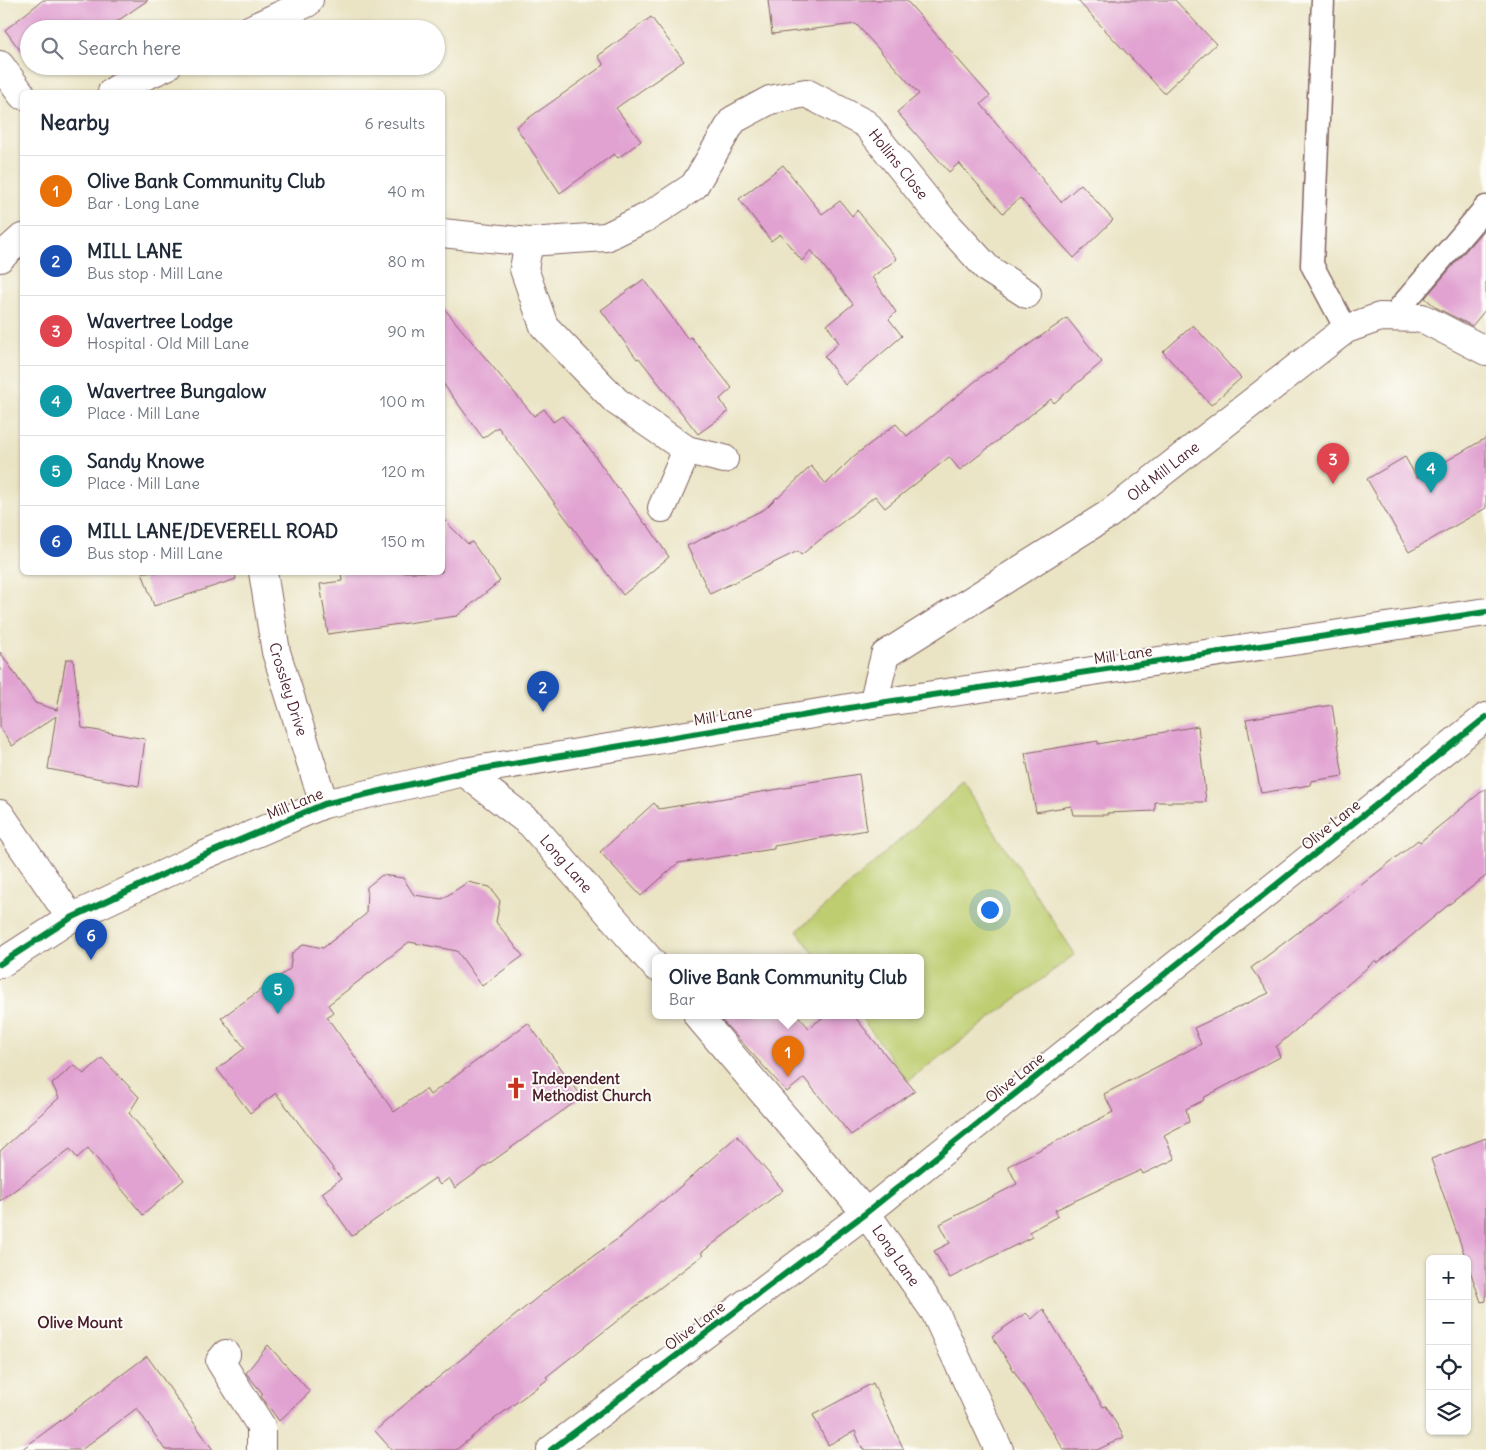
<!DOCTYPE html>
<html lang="en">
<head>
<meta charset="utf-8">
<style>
  body { margin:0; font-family:Delius,sans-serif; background:#f6f6f7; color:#1f2937 }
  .controls { position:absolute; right:15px; bottom:15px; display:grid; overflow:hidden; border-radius:8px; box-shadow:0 1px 4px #0004 }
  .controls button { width:45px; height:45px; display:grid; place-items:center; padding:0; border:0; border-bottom:1px solid #e0e1e3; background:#fff; color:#1f2937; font:25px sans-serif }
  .you { position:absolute; left:989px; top:909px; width:18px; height:18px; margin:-12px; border:4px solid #fff; border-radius:50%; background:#1a73e8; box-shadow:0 0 0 8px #1a73e833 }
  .badge { display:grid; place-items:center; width:32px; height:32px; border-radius:50%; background:#2563eb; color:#fff; font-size:16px; font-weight:700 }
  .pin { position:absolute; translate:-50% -41px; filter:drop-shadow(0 1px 2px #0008) }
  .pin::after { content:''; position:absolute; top:26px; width:18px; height:15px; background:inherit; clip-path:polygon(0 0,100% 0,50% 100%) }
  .popup { position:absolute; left:652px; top:954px; width:272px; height:65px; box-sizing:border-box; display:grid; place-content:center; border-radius:8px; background:#fff; filter:drop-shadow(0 1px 4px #0005); font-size:16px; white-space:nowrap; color:#747a83 }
  .popup b { font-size:19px; color:#1f2937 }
  .popup::after { content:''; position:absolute; left:50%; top:100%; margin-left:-10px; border:10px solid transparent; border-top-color:#fff }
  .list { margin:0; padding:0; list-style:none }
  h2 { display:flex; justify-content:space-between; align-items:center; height:65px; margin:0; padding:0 20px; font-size:21px }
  h2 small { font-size:16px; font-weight:400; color:#747a83 }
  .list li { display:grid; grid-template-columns:32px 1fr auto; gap:15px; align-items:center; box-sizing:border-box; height:70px; padding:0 20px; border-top:1px solid #e0e1e3 }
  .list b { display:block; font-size:19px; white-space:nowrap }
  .list p { margin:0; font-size:16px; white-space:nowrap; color:#747a83 }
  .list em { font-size:16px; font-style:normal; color:#747a83 }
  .icon { flex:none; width:28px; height:28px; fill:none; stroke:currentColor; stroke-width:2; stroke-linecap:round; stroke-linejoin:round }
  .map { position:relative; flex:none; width:1486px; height:1450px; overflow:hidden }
  .search { position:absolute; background:#fff; box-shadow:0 1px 4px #0004; left:20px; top:20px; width:425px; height:55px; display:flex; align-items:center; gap:12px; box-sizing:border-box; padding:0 18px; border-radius:28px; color:#747a83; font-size:19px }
  .panel { position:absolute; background:#fff; box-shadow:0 1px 4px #0004; left:20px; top:90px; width:425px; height:485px; border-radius:8px }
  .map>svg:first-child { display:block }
  .green { fill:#becd6f; stroke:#84764d }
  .building { fill:#e1a2d1 }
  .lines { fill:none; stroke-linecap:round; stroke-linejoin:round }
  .lane-casing { stroke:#826461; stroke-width:25 }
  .street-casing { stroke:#826461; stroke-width:30 }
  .secondary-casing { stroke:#826461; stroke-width:30 }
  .lane { stroke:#fff; stroke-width:22 }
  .street { stroke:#fff; stroke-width:28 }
  .secondary { stroke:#fff; stroke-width:28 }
  .cycleway-casing { stroke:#fdfcf7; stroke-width:9 }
  .cycleway { stroke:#00873e; stroke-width:6 }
  .labels { text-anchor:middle; stroke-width:4; stroke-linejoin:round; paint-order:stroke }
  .street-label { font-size:15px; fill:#4a1f2b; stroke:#fdfcf7 }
  .poi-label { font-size:15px; font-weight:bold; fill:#4a1f2b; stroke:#fdfcf7; text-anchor:start }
  .neighbourhood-label { font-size:16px; font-weight:bold; fill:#4a1f2b; stroke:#fdfcf7 }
</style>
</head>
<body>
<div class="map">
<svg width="1486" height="1450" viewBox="0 0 1486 1450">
  <rect width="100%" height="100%" fill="#fdfcf7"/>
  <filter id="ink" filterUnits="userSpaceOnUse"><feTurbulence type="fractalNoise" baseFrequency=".02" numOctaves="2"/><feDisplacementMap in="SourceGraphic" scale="10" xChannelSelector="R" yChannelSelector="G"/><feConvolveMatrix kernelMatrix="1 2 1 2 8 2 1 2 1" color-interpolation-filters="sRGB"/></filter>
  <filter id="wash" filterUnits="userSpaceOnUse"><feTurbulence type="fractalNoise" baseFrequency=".0096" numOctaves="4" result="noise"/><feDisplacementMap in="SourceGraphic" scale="20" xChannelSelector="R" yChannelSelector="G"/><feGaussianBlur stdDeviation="1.12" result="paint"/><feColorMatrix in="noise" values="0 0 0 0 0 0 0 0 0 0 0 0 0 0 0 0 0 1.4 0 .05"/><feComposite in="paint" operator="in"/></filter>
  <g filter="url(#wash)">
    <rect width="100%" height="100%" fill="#eae4c5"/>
    <!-- green -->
    <path class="green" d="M 963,784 L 1075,954 L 908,1081 L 860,1016 L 920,1016 L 920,958 L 817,958 L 797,931 Z"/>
    <g id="blocks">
      <!-- building -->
      <path class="building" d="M 43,0 L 148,0 L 106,29 L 29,29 L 29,62 L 5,30 Z
        M 768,0 L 906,0 L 990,96 L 981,104 L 1061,202 L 1081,184 L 1113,220 L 1074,258 L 1020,198 L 1003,213 L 959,163 L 949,172 L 897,112 L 919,94 L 856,24 L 772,34 Z
        M 1077,0 L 1175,0 L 1216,44 L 1164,93 Z
        M 651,17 L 684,61 L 616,108 L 641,141 L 618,158 L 614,154 L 560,193 L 516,127 L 604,65 L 598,56 Z
        M 783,165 L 822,214 L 840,201 L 852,216 L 857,210 L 897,259 L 872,277 L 896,312 L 889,319 L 902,336 L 845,385 L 824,356 L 839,343 L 827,325 L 853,304 L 811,250 L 802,261 L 780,234 L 771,241 L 739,199 Z
        M 1486,227 L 1486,309 L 1472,326 L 1437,308 L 1425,298 Z
        M 644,279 L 688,339 L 691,337 L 732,388 L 720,399 L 728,412 L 698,434 L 639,358 L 637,359 L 601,310 Z
        M 442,306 L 534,416 L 544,409 L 553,422 L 562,416 L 590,449 L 618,489 L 619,488 L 646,525 L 647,524 L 669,557 L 623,595 L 498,427 L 483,438 L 442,382 Z
        M 1067,318 L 1102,362 L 1054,403 L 1051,399 L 960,470 L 949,457 L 885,508 L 875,496 L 801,555 L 798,551 L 710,594 L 687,546 L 765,509 L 777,497 L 778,498 L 811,466 L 826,484 L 854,456 L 896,424 L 907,436 L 987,372 L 988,373 Z
        M 1193,325 L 1241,378 L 1211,405 L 1163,352 Z
        M 1486,438 L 1486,508 L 1409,552 L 1367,479 L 1405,457 L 1417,478 Z
        M 442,518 L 468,544 L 472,542 L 500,581 L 457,616 L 328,634 L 320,584 L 342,581 L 341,572 L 442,572 Z
        M 142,572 L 235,572 L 236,579 L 154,606 Z
        M 0,652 L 35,703 L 57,710 L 66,659 L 73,659 L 82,728 L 145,739 L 139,786 L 48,769 L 56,716 L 12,746 L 0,727 Z
        M 1332,705 L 1343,776 L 1311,781 L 1310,785 L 1261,793 L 1246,719 Z
        M 1198,726 L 1206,802 L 1155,802 L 1155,811 L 1107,813 L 1108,815 L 1073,815 L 1071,806 L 1036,812 L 1025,753 L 1098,741 L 1098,744 Z
        M 859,774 L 867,830 L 774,846 L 774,849 L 678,863 L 641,896 L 600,852 L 654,803 L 659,809 L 791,787 L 791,785 Z
        M 1486,788 L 1486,876 L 1447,906 L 1392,952 L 1377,963 L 1376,960 L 1276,1047 L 1280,1057 L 1203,1098 L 1204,1100 L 1186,1109 L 1189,1122 L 1164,1135 L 1175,1159 L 1143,1174 L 1141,1170 L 1055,1210 L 1058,1216 L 1029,1232 L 1032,1237 L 950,1278 L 934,1251 L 950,1243 L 940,1224 L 1017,1184 L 1008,1166 L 1113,1112 L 1104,1094 L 1201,1044 L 1194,1028 L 1269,993 L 1251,968 L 1325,912 L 1326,913 L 1418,840 L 1420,842 Z
        M 382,875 L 403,878 L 414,895 L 442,899 L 468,882 L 490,887 L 500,901 L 496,922 L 523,956 L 482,986 L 457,951 L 409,942 L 328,1005 L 333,1012 L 327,1017 L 394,1112 L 426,1089 L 430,1095 L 528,1023 L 582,1097 L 455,1188 L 449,1178 L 440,1185 L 435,1178 L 352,1236 L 322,1193 L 341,1179 L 276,1093 L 250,1113 L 217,1069 L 245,1048 L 221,1018 L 290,969 L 292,953 L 304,944 L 323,948 L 366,914 L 367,887 Z
        M 718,1016 L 798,1016 L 809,1028 L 825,1016 L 854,1016 L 915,1091 L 851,1135 L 804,1078 L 787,1092 Z
        M 102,1058 L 139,1097 L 129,1113 L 184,1180 L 143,1215 L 88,1148 L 77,1158 L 70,1149 L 0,1201 L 0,1151 L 59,1098 L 52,1084 L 74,1065 L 84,1074 Z
        M 737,1136 L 783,1190 L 701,1253 L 703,1255 L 631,1310 L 546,1377 L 548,1379 L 489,1423 L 456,1450 L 392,1450 L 375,1431 L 427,1385 L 428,1386 L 559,1280 L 619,1238 L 661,1201 L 663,1202 Z
        M 1486,1138 L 1486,1301 L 1481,1302 L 1431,1159 Z
        M 1043,1309 L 1103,1407 L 1106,1406 L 1124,1437 L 1097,1450 L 1064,1450 L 992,1336 L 1026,1313 L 1032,1319 Z
        M 268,1345 L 310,1392 L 279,1421 L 261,1396 L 263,1394 L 246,1373 Z
        M 147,1356 L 213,1450 L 165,1450 L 137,1408 L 81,1450 L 21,1450 Z
        M 873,1383 L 904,1450 L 863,1450 L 855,1431 L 828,1445 L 813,1415 Z"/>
    </g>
  </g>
  <g filter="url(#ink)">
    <use href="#blocks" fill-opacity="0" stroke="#826461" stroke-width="1"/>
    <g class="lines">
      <!-- lane casing -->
      <g class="lane-casing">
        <path id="lane" d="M 1323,0 L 1312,265 L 1346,329
          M 1391,318 L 1486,207"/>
      </g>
      <!-- street casing -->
      <g class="street-casing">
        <g id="street">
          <path d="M 251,29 L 307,3 L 309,0"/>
          <path d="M 0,65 L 22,95"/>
          <path d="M 112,92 L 120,87 L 167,66"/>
          <path id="s1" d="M 442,233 L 529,242 L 606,237 L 649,216 L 694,186 L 733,120 L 770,100 L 806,93 L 866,124 L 942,219 L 988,269 L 1027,294"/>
          <path d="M 529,242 L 524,269 L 544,326 L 616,401 L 687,450 L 724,459"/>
          <path d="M 0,258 L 22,238"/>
          <path d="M 662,508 L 687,450"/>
          <path id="s2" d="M 263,572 L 276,652 L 324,804"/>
          <path id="s3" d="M 873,704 L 885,655 L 1109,514 L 1346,329 L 1380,317 L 1422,318 L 1486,351"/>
          <path id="s4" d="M 464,772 L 531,824 L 656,967"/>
          <path d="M 0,814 L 71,918"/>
          <path id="s5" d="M 698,1016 L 866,1213 L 935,1312 L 999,1450"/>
          <path d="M 226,1354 L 220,1361 L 261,1426 L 261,1450"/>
          <path d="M 551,1450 L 866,1213 L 1486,717"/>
        </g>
      </g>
      <!-- secondary casing -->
      <g class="secondary-casing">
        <path id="secondary" d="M 0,964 L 71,918 L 200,857 L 324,804 L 464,772 L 873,704 L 1486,612"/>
      </g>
      <!-- lane -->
      <use href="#lane" class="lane"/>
      <!-- street -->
      <use href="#street" class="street"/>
      <!-- secondary -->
      <use href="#secondary" class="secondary"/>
      <!-- cycleway casing -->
      <g class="cycleway-casing">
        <path id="cycleway" d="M 0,964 L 71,918 L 200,857 L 324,804 L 464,772 L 873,704 L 1486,612
          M 551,1450 L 866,1213 L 1486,717"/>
      </g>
      <!-- cycleway -->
      <use href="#cycleway" class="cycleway"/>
    </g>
  </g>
  <!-- icons -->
  <defs>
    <g id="church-bare" transform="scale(1.725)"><path d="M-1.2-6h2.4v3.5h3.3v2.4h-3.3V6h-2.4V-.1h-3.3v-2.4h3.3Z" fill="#c8321e" stroke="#fdfcf7" stroke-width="2.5" paint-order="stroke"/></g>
  </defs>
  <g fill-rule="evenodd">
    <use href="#church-bare" x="516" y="1088"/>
  </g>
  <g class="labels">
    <!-- street labels -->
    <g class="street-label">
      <text dy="5" stroke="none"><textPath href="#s1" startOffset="541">Hollins Close</textPath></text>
      <text dy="5" stroke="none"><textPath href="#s3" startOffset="384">Old Mill Lane</textPath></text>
      <text transform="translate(1123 655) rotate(-8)" y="5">Mill Lane</text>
      <text dy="5" stroke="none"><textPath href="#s2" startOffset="120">Crossley Drive</textPath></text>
      <text transform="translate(723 716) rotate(-9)" y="5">Mill Lane</text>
      <text transform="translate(295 804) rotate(-22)" y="5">Mill Lane</text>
      <text transform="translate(1331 825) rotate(-39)" y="5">Olive Lane</text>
      <text dy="5" stroke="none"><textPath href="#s4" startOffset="138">Long Lane</textPath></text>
      <text transform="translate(1015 1078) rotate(-39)" y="5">Olive Lane</text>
      <text dy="5" stroke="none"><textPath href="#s5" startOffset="311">Long Lane</textPath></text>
      <text transform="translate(695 1326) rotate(-37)" y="5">Olive Lane</text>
    </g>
    <!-- poi labels -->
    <g class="poi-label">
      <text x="532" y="1084">Independent<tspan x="532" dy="17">Methodist Church</tspan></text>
    </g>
    <!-- neighbourhood labels -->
    <g class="neighbourhood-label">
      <text x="80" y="1328">Olive Mount</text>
    </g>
  </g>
</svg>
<div class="controls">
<button>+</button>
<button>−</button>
<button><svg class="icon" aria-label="locate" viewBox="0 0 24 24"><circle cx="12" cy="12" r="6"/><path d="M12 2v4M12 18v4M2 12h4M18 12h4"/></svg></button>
<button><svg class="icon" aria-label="layers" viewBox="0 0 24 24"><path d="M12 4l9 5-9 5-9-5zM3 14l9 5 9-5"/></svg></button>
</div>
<div class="you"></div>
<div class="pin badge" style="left:788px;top:1077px;background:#e8710a">1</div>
<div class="popup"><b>Olive Bank Community Club</b>Bar</div>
<div class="pin badge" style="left:543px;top:712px;background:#1a4fb4">2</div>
<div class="pin badge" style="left:1333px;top:484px;background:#e0444e">3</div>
<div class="pin badge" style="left:1431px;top:493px;background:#0f9aa8">4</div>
<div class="pin badge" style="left:278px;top:1014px;background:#0f9aa8">5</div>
<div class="pin badge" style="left:91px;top:960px;background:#1a4fb4">6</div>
<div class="search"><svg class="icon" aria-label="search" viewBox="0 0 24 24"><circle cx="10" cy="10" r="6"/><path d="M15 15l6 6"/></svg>Search here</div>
<section class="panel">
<h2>Nearby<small>6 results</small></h2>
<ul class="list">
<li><span class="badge" style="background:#e8710a">1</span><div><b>Olive Bank Community Club</b><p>Bar · Long Lane</p></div><em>40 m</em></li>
<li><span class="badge" style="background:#1a4fb4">2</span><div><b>MILL LANE</b><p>Bus stop · Mill Lane</p></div><em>80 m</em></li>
<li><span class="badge" style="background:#e0444e">3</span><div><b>Wavertree Lodge</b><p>Hospital · Old Mill Lane</p></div><em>90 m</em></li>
<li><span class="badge" style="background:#0f9aa8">4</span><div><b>Wavertree Bungalow</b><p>Place · Mill Lane</p></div><em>100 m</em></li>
<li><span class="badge" style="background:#0f9aa8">5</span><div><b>Sandy Knowe</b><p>Place · Mill Lane</p></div><em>120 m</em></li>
<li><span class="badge" style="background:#1a4fb4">6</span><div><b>MILL LANE/DEVERELL ROAD</b><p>Bus stop · Mill Lane</p></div><em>150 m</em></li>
</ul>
</section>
</div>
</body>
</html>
